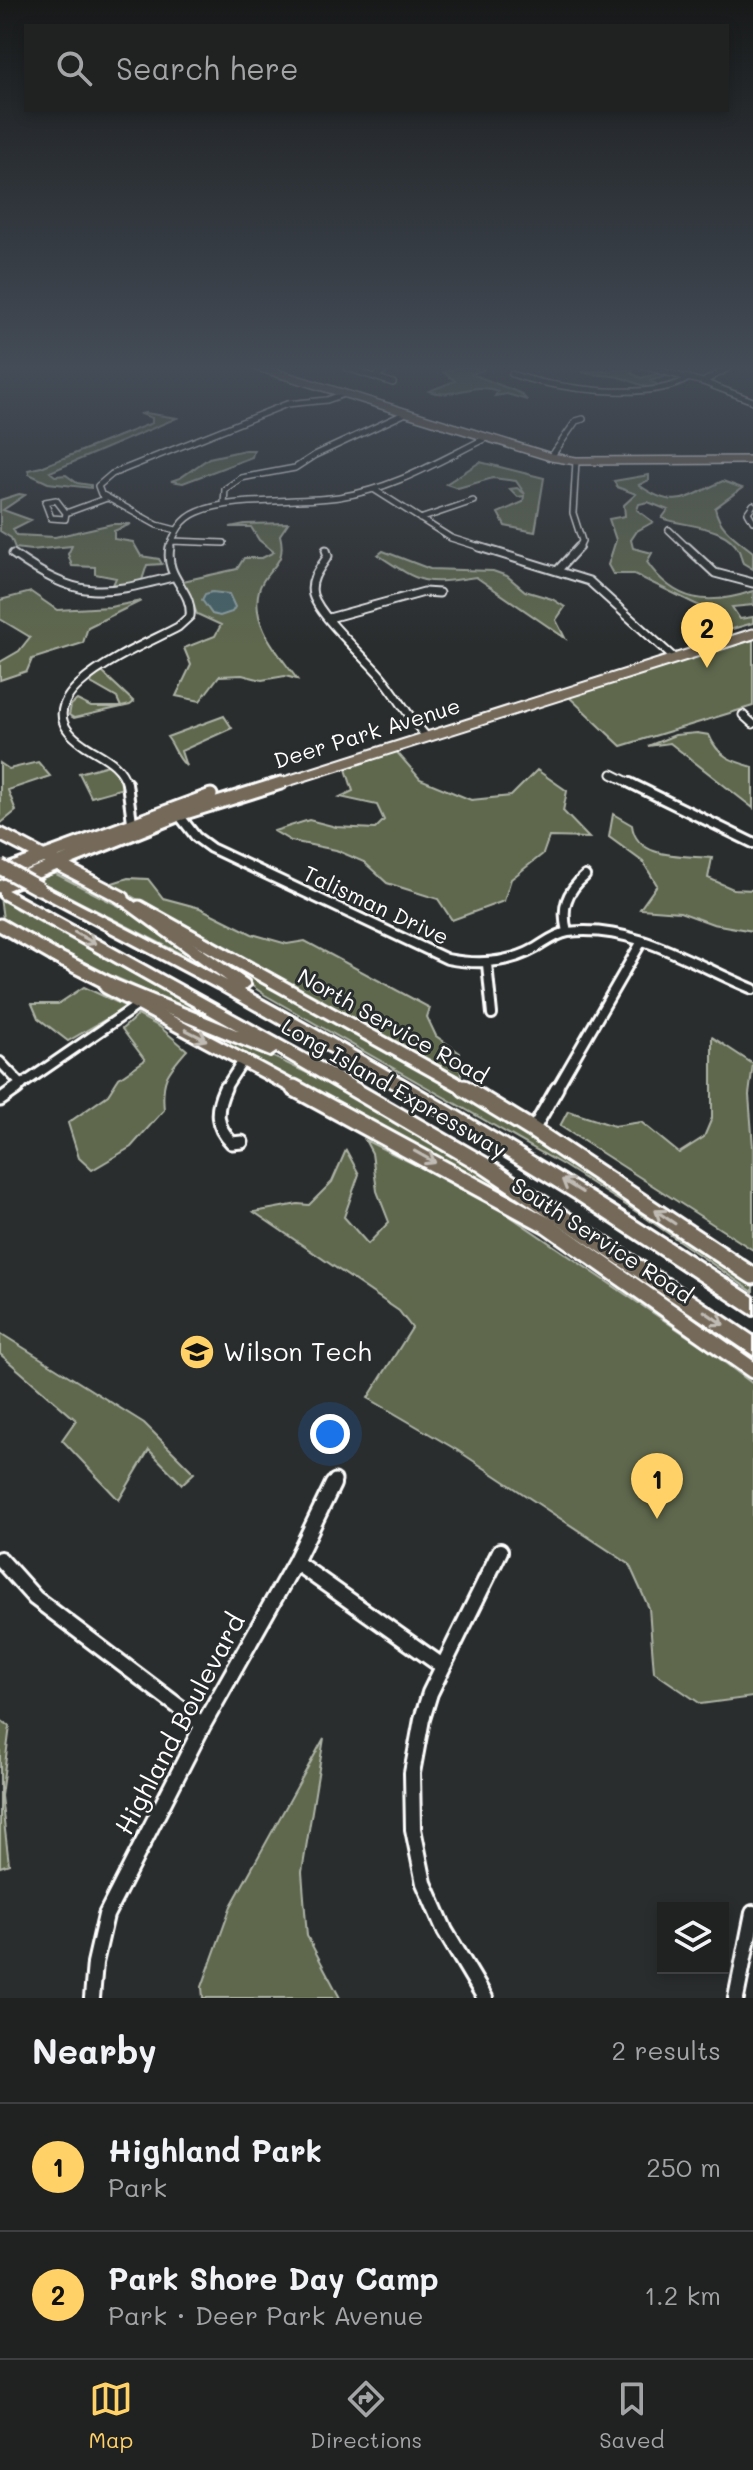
<!DOCTYPE html>
<html lang="en">
<head>
<meta charset="utf-8">
<style>
  body { margin:0; font-family:Mali,sans-serif; background:#2d2f2f; color:#f1f3f6 }
  .controls { position:absolute; right:24px; bottom:24px; display:grid; overflow:hidden; border-radius:0px; box-shadow:0 4px 12px #0003 }
  .controls button { width:72px; height:72px; display:grid; place-items:center; padding:0; border:0; border-bottom:2px solid #3d3f40; background:#202222; color:#f1f3f6; font:40px sans-serif }
  .you { position:absolute; left:330px; top:1434px; width:28px; height:28px; margin:-20px; border:6px solid #fff; border-radius:50%; background:#1a73e8; box-shadow:0 0 0 12px #1a73e833 }
  .badge { display:grid; place-items:center; width:52px; height:52px; border-radius:50%; background:#ffd166; color:#111; font-size:26px; font-weight:700 }
  .pin { position:absolute; translate:-50% -66px; filter:drop-shadow(0 2px 4px #0008) }
  .pin::after { content:''; position:absolute; top:42px; width:28px; height:24px; background:inherit; clip-path:polygon(0 0,100% 0,50% 100%) }
  .list { margin:0; padding:0; list-style:none }
  h2 { display:flex; justify-content:space-between; align-items:center; height:104px; margin:0; padding:0 32px; font-size:34px }
  h2 small { font-size:26px; font-weight:400; color:#a2a4a5 }
  .list li { display:grid; grid-template-columns:52px 1fr auto; gap:24px; align-items:center; box-sizing:border-box; height:128px; padding:0 32px; border-top:2px solid #3d3f40 }
  .list b { display:block; font-size:30px; white-space:nowrap }
  .list p { margin:0; font-size:26px; white-space:nowrap; color:#a2a4a5 }
  .list em { font-size:26px; font-style:normal; color:#a2a4a5 }
  .icon { flex:none; width:44px; height:44px; fill:none; stroke:currentColor; stroke-width:2; stroke-linecap:round; stroke-linejoin:round }
  .map { position:relative; flex:none; width:753px; height:1998px; overflow:hidden }
  .search { position:absolute; background:#202222; box-shadow:0 4px 12px #0003; left:24px; right:24px; top:24px; height:88px; display:flex; align-items:center; gap:20px; box-sizing:border-box; padding:0 28px; border-radius:0px; color:#a2a4a5; font-size:30px }
  .sheet { height:360px; background:#202222 }
  nav { display:flex; justify-content:space-around; align-items:center; box-sizing:border-box; height:112px; border-top:2px solid #3d3f40; background:#202222; font-size:22px; color:#a2a4a5 }
  nav a { display:grid; justify-items:center; gap:4px }
  nav .on { color:#ffd166 }
  .map>svg:first-child { display:block }
  .green { fill:#5e674e; stroke:#aeb3a6; stroke-width:2 }
  .water { fill:#466469; stroke:#90a2a5; stroke-width:2 }
  .lines { fill:none; stroke-linecap:round; stroke-linejoin:round }
  .minor-far4-casing { stroke:#fff; stroke-width:8 }
  .minor-far3-casing { stroke:#fff; stroke-width:11 }
  .minor-far2-casing { stroke:#fff; stroke-width:14 }
  .minor-far1-casing { stroke:#fff; stroke-width:17 }
  .minor-casing { stroke:#fff; stroke-width:20 }
  .major-far3-casing { stroke:#fff; stroke-width:10 }
  .major-far2-casing { stroke:#fff; stroke-width:13 }
  .major-far1-casing { stroke:#fff; stroke-width:17 }
  .major-casing { stroke:#fff; stroke-width:21 }
  .highway-casing { stroke:#fff; stroke-width:6 }
  .minor-far4 { stroke:#2a2d2e; stroke-width:5 }
  .minor-far3 { stroke:#2a2d2e; stroke-width:7 }
  .minor-far2 { stroke:#2a2d2e; stroke-width:8 }
  .minor-far1 { stroke:#2a2d2e; stroke-width:11 }
  .minor { stroke:#2a2d2e; stroke-width:14 }
  .major-far3 { stroke:#746a5a; stroke-width:7 }
  .major-far2 { stroke:#746a5a; stroke-width:9 }
  .major-far1 { stroke:#746a5a; stroke-width:11 }
  .major { stroke:#746a5a; stroke-width:15 }
  .highway { fill:#746a5a; fill-rule:evenodd }
  .highway-bridge-casing { stroke:#fff; stroke-width:19; stroke-linecap:butt }
  .highway-bridge { stroke:#746a5a; stroke-width:13 }
  .oneway { stroke:#c0bcb5 }
  .labels { text-anchor:middle; stroke-width:6; stroke-linejoin:round; paint-order:stroke }
  .street-label { font-size:22px; fill:#fff; stroke:#2a2d2e }
  .near-poi-label { font-size:26px; fill:#fff; stroke:#2a2d2e; text-anchor:start }
  .near-street-label { font-size:26px; fill:#fff; stroke:#2a2d2e }
</style>
</head>
<body>
<div class="map">
<svg width="753" height="1998" viewBox="0 0 753 1998">
  <rect width="100%" height="100%" fill="#2a2d2e"/>
  <filter id="ink" filterUnits="userSpaceOnUse"><feTurbulence type="fractalNoise" baseFrequency=".0125" numOctaves="2"/><feDisplacementMap in="SourceGraphic" scale="16" xChannelSelector="R" yChannelSelector="G"/><feConvolveMatrix kernelMatrix="1 2 1 2 8 2 1 2 1" color-interpolation-filters="sRGB"/></filter>
  <g filter="url(#ink)">
    <!-- green -->
    <path class="green" d="M 463,366 L 485,369 L 472,374 L 520,393 L 527,400 L 507,394 L 495,396 L 498,391 C 472,381 453,400 429,391 L 455,381 L 443,372 Z
      M 634,369 L 631,373 L 641,378 L 660,373 L 666,376 L 650,381 L 658,385 L 673,383 C 648,394 643,384 622,378 C 609,374 595,376 582,372 Z
      M 145,413 L 177,418 L 50,472 L 55,476 L 66,475 L 77,483 L 91,485 L 91,488 L 48,483 L 29,474 L 28,470 L 41,467 L 152,423 L 152,418 L 141,414 Z
      M 245,450 L 254,450 L 252,457 L 183,483 L 171,481 L 180,478 L 209,458 Z
      M 480,462 L 544,478 L 535,532 L 505,526 L 498,513 L 523,502 L 524,496 L 518,497 L 510,489 L 517,488 L 525,494 L 516,481 L 493,478 L 458,488 L 446,484 Z
      M 649,475 L 649,480 L 639,485 C 676,512 687,497 723,481 L 742,488 L 715,508 C 719,529 737,539 753,552 L 753,569 L 743,563 C 741,560 741,555 739,551 C 726,524 684,527 662,518 L 668,510 L 648,502 L 639,504 L 637,510 L 653,522 L 637,531 L 631,540 L 633,548 L 652,553 L 647,562 C 675,603 709,606 753,591 L 753,605 L 732,607 L 740,619 L 753,617 L 753,623 L 722,632 L 710,611 L 634,574 L 613,574 L 608,565 L 616,540 L 609,519 L 625,516 L 624,505 L 636,494 L 617,487 L 614,481 Z
      M 19,494 L 25,495 L 3,510 L 31,520 L 13,529 L 16,535 L 55,537 L 112,524 L 131,524 L 114,531 L 114,539 L 133,542 L 141,556 L 159,559 L 162,564 L 147,565 L 141,583 L 112,587 L 116,578 L 95,574 L 95,567 L 72,566 L 68,554 L 72,546 L 31,550 L 15,548 L 11,538 L 0,531 L 0,500 Z
      M 288,523 L 280,535 C 288,567 266,566 259,590 C 250,624 279,654 297,679 L 285,676 L 262,680 L 242,675 L 219,676 L 200,701 L 176,696 L 191,665 L 184,648 L 215,636 L 221,625 L 197,614 L 183,581 L 237,569 L 244,558 L 262,558 L 274,552 L 259,540 L 251,527 L 230,527 L 245,524 Z
      M 383,551 L 430,569 L 493,571 L 507,576 L 525,591 L 552,599 L 565,607 L 556,620 L 565,638 L 476,577 C 423,585 422,584 378,555 Z
      M 31,592 L 57,610 L 110,607 L 141,601 L 88,627 L 83,643 L 32,659 L 27,671 L 0,680 L 0,662 L 19,651 L 30,637 L 0,619 L 0,600 Z
      M 753,640 L 753,706 L 621,746 L 568,696 Z
      M 102,672 L 134,702 L 130,705 L 74,718 L 69,715 L 71,705 L 77,700 L 91,707 L 121,707 L 117,698 L 91,683 L 93,675 Z
      M 224,716 L 232,728 L 181,751 L 186,766 C 175,755 175,747 167,737 Z
      M 697,733 L 709,735 C 718,757 732,761 753,767 L 753,808 L 670,743 L 648,746 L 675,735 Z
      M 396,751 L 420,779 L 471,800 L 511,796 L 537,770 L 567,791 L 563,811 L 589,838 L 549,837 L 543,854 L 511,879 L 504,901 L 452,920 L 438,899 L 387,883 L 364,862 L 336,850 L 291,841 L 274,831 L 309,820 L 336,827 L 375,829 L 384,820 L 377,805 L 340,797 L 353,791 L 346,769 Z
      M 38,762 L 50,776 L 8,790 L 16,811 L 0,824 L 0,763 L 9,769 Z
      M 112,764 L 123,788 L 91,797 L 79,773 Z
      M 613,814 L 632,825 C 636,860 683,855 712,858 L 708,878 L 733,889 L 753,890 L 753,931 L 713,924 L 680,912 L 640,909 L 657,885 L 643,862 L 609,837 Z
      M 48,873 L 56,874 L 133,913 L 193,957 L 189,958 L 35,879 Z
      M 128,878 L 148,879 L 163,898 L 200,908 L 252,934 L 287,944 L 305,941 L 430,1008 L 427,1017 L 436,1036 L 460,1053 L 461,1078 L 109,884 Z
      M 0,897 L 16,909 L 213,1018 L 212,1020 L 60,953 L 3,919 Z
      M 196,943 L 381,1043 L 648,1212 L 753,1284 L 753,1292 L 646,1218 L 563,1165 L 265,995 L 194,945 Z
      M 84,987 L 127,1007 L 68,1041 L 38,1018 L 32,1004 L 58,1004 Z
      M 172,1013 C 228,1037 284,1060 338,1089 C 482,1166 617,1261 753,1353 L 753,1363 L 597,1252 L 496,1192 L 372,1121 L 170,1016 Z
      M 138,1015 L 160,1027 L 187,1050 C 167,1073 161,1079 164,1110 L 131,1147 L 92,1170 L 79,1158 L 68,1123 L 108,1095 L 119,1078 L 145,1060 L 122,1029 Z
      M 712,1037 L 753,1064 L 749,1095 L 753,1147 L 753,1250 L 560,1126 L 568,1111 L 614,1126 L 641,1122 L 679,1153 L 704,1137 L 712,1118 Z
      M 365,1140 L 483,1198 L 708,1350 L 753,1384 L 753,1697 L 701,1704 L 654,1672 L 649,1608 L 629,1564 L 457,1450 L 368,1398 L 412,1328 L 399,1311 L 254,1212 L 298,1204 L 309,1205 L 332,1182 L 346,1150 L 359,1174 L 344,1217 L 368,1244 L 389,1222 L 377,1191 L 372,1153 Z
      M 0,1333 L 144,1423 L 194,1473 L 182,1484 L 149,1450 L 119,1500 L 62,1440 L 76,1420 L 0,1354 Z
      M 0,1720 L 10,1726 L 1,1796 L 9,1864 L 0,1867 Z
      M 324,1738 L 302,1872 L 307,1936 L 340,1998 L 203,1998 L 202,1987 L 231,1906 Z"/>
    <!-- water -->
    <path class="water" d="M 212,592 L 229,594 L 235,607 L 232,612 L 220,616 L 212,614 L 202,600 L 205,594 Z"/>
    <g class="lines">
      <!-- minor-far4 casing -->
      <g class="minor-far4-casing">
        <path id="minor-far4" d="M 642,366 L 703,382 L 753,401
          M 347,368 L 393,383
          M 512,374 C 553,389 651,402 689,378
          M 375,377 L 391,366
          M 703,382 L 732,366
          M 551,457 L 576,421 L 583,419
          M 576,461 L 573,513 L 582,541 L 578,549
          M 375,490 L 451,538 L 486,549
          M 56,500 L 66,513 L 65,519 L 51,518 L 45,502 Z
          M 224,504 L 225,489 L 241,478 L 295,468 L 315,455 L 406,413
          M 753,505 L 748,512 L 753,521
          M 66,513 L 107,498
          M 420,519 L 473,501
          M 176,530 L 157,525 L 101,494 L 98,486 L 112,474 L 287,404 L 327,400 L 344,394
          M 669,530 L 689,549
          M 172,541 L 224,543
          M 169,549 C 175,532 181,519 198,512 C 232,497 298,503 339,497 C 393,489 437,462 486,438"/>
      </g>
      <!-- minor-far3 casing -->
      <g class="minor-far3-casing">
        <path id="minor-far3" d="M 479,547 L 589,581 L 674,658
          M 687,547 L 715,573 L 753,583
          M 326,550 L 328,556 C 320,568 309,580 313,595 C 320,617 364,656 381,676 C 397,695 407,715 425,735
          M 13,554 C 77,599 99,596 172,577
          M 557,571 L 579,547
          M 329,618 L 424,592 L 439,593
          M 743,715 L 753,724
          M 612,774 L 634,785
          M 127,785 C 121,762 100,756 83,744 C 11,696 146,645 178,627 L 190,616 C 193,589 164,579 170,547"/>
      </g>
      <!-- minor-far2 casing -->
      <g class="minor-far2-casing">
        <path id="minor-far2" d="M 127,783 L 132,822
          M 630,783 L 753,843
          M 179,815 L 196,837 L 211,848 L 447,959 C 478,965 508,964 536,948 C 546,942 556,934 568,932 C 635,924 694,965 753,989
          M 567,932 C 561,908 566,892 585,876
          M 487,964 L 492,1014
          M 0,1062 L 22,1085
          M 14,1090 L 138,1005
          M 224,1090 L 244,1059
          M 556,1090 L 642,941"/>
      </g>
      <!-- minor-far1 casing -->
      <g class="minor-far1-casing">
        <path id="minor-far1" d="M 225,1088 C 215,1110 215,1126 232,1143 L 242,1142
          M 0,1100 L 17,1088
          M 533,1130 L 557,1088
          M 332,1486 L 335,1480"/>
      </g>
      <!-- minor casing -->
      <g class="minor-casing">
        <path id="minor" d="M 0,1559 L 35,1598 L 203,1725
          M 295,1562 L 442,1666
          M 92,1998 L 95,1963 L 106,1915 L 203,1725 L 295,1562 L 333,1484
          M 485,1998 L 445,1931 L 424,1883 L 413,1829 L 412,1773 L 422,1719 L 430,1693 L 500,1551
          M 736,1998 L 753,1913"/>
      </g>
      <!-- major-far3 casing -->
      <g class="major-far3-casing">
        <path id="major-far3" d="M 254,366 L 551,457 L 576,461 L 753,460"/>
      </g>
      <!-- major-far2 casing -->
      <g class="major-far2-casing">
        <path id="major-far2" d="M 275,785 L 753,634"/>
      </g>
      <!-- major-far1 casing -->
      <g class="major-far1-casing">
        <path id="major-far1" d="M 0,834 L 123,898
          M 0,873 L 211,795
          M 0,887 L 179,815 L 281,783
          M 139,907 L 468,1090
          M 0,925 L 63,961
          M 106,987 L 298,1090"/>
      </g>
      <!-- major casing -->
      <g class="major-casing">
        <path id="major" d="M 294,1088 L 547,1225 L 753,1370
          M 464,1088 L 533,1130 L 753,1276"/>
      </g>
      <!-- highway casing -->
      <g class="highway-casing">
        <path id="highway" d="M 38,883 L 227,981 L 106,893 L 112,888 L 117,890 L 248,981 L 250,985 L 244,990 C 418,1085 588,1187 753,1297 L 753,1315 L 574,1198 L 397,1090 L 217,988 L 33,891 L 32,888 Z
          M 0,886 L 337,1072 L 490,1160 L 753,1336 L 753,1355 L 478,1170 L 276,1052 L 270,1056 L 265,1054 L 107,989 L 50,960 L 48,956 L 50,952 L 60,952 L 117,981 L 239,1031 L 0,897 Z"/>
      </g>
      <!-- minor-far4 -->
      <use href="#minor-far4" class="minor-far4"/>
      <!-- minor-far3 -->
      <use href="#minor-far3" class="minor-far3"/>
      <!-- minor-far2 -->
      <use href="#minor-far2" class="minor-far2"/>
      <!-- minor-far1 -->
      <use href="#minor-far1" class="minor-far1"/>
      <!-- minor -->
      <use href="#minor" class="minor"/>
      <!-- major-far3 -->
      <use href="#major-far3" class="major-far3"/>
      <!-- major-far2 -->
      <use href="#major-far2" class="major-far2"/>
      <!-- major-far1 -->
      <use href="#major-far1" class="major-far1"/>
      <!-- major -->
      <use href="#major" class="major"/>
      <!-- highway -->
      <use href="#highway" class="highway"/>
      <!-- highway-bridge casing -->
      <g class="highway-bridge-casing">
        <path id="highway-bridge" d="M 0,867 L 38,888"/>
      </g>
      <!-- highway-bridge -->
      <use href="#highway-bridge" class="highway-bridge"/>
    </g>
    <!-- one-way arrows -->
    <defs><path id="oneway-shaft" d="M-6 0H5M1.5-3L5.5 0L1.5 3" fill="none" stroke-width="1.6" stroke-linecap="round" stroke-linejoin="round" transform="scale(2)"/></defs>
    <g class="oneway">
      <use href="#oneway-shaft" transform="translate(85 938) rotate(29)"/>
      <use href="#oneway-shaft" transform="translate(196 1035) rotate(27)"/>
      <use href="#oneway-shaft" transform="translate(425 1157) rotate(29)"/>
      <use href="#oneway-shaft" transform="translate(572 1186) rotate(-148)"/>
      <use href="#oneway-shaft" transform="translate(665 1217) rotate(-146)"/>
      <use href="#oneway-shaft" transform="translate(714 1318) rotate(35)"/>
    </g>
  </g>
  <!-- sky -->
  <linearGradient id="sky" x2="0" y2="1"><stop stop-color="#171919"/><stop offset="0.57" stop-color="#444c57"/><stop offset="1" stop-color="#444c57" stop-opacity="0"/></linearGradient>
  <rect width="753" height="645" fill="url(#sky)"/>
  <!-- icons -->
  <defs>
    <g id="school-disc" transform="scale(1.8)"><circle r="9.5" fill="#ffd166" stroke="#2a2d2e"/><path d="M0-5L7-2L0 1L-7-2ZM-4 1L0 2.5L4 1V4Q0 6-4 4Z" fill="#111"/></g>
  </defs>
  <g fill-rule="evenodd">
    <use href="#school-disc" x="197" y="1352"/>
  </g>
  <g class="labels">
    <!-- street labels -->
    <g class="street-label">
      <text transform="translate(367 733) rotate(-17)" y="8">Deer Park Avenue</text>
      <text transform="translate(376 905) rotate(25)" y="8">Talisman Drive</text>
      <text transform="translate(393 1026) rotate(29)" y="8">North Service Road</text>
      <text transform="translate(394 1088) rotate(30)" y="8">Long Island Expressway</text>
      <text transform="translate(602 1240) rotate(33)" y="8">South Service Road</text>
    </g>
    <!-- near-poi labels -->
    <g class="near-poi-label">
      <text x="223" y="1361">Wilson Tech</text>
    </g>
    <!-- near-street labels -->
    <g class="near-street-label">
      <text transform="translate(180 1724) rotate(-62)" y="9">Highland Boulevard</text>
    </g>
  </g>
</svg>
<div class="controls">
<button><svg class="icon" aria-label="layers" viewBox="0 0 24 24"><path d="M12 4l9 5-9 5-9-5zM3 14l9 5 9-5"/></svg></button>
</div>
<div class="you"></div>
<div class="pin badge" style="left:657px;top:1519px">1</div>
<div class="pin badge" style="left:707px;top:668px">2</div>
<div class="search"><svg class="icon" aria-label="search" viewBox="0 0 24 24"><circle cx="10" cy="10" r="6"/><path d="M15 15l6 6"/></svg>Search here</div>
</div>
<section class="sheet">
<h2>Nearby<small>2 results</small></h2>
<ul class="list">
<li><span class="badge">1</span><div><b>Highland Park</b><p>Park</p></div><em>250 m</em></li>
<li><span class="badge">2</span><div><b>Park Shore Day Camp</b><p>Park · Deer Park Avenue</p></div><em>1.2 km</em></li>
</ul>
</section>
<nav>
<a class="on"><svg class="icon" aria-label="map" viewBox="0 0 24 24"><path d="M3 6l6-2 6 2 6-2v14l-6 2-6-2-6 2zM9 4v14M15 6v14"/></svg>Map</a>
<a><svg class="icon" aria-label="directions" viewBox="0 0 24 24"><path d="M12 3l9 9-9 9-9-9zM9 14v-3h6M13 9l2 2-2 2"/></svg>Directions</a>
<a><svg class="icon" aria-label="saved" viewBox="0 0 24 24"><path d="M7 4h10v16l-5-4-5 4z"/></svg>Saved</a>
</nav>
</body>
</html>
